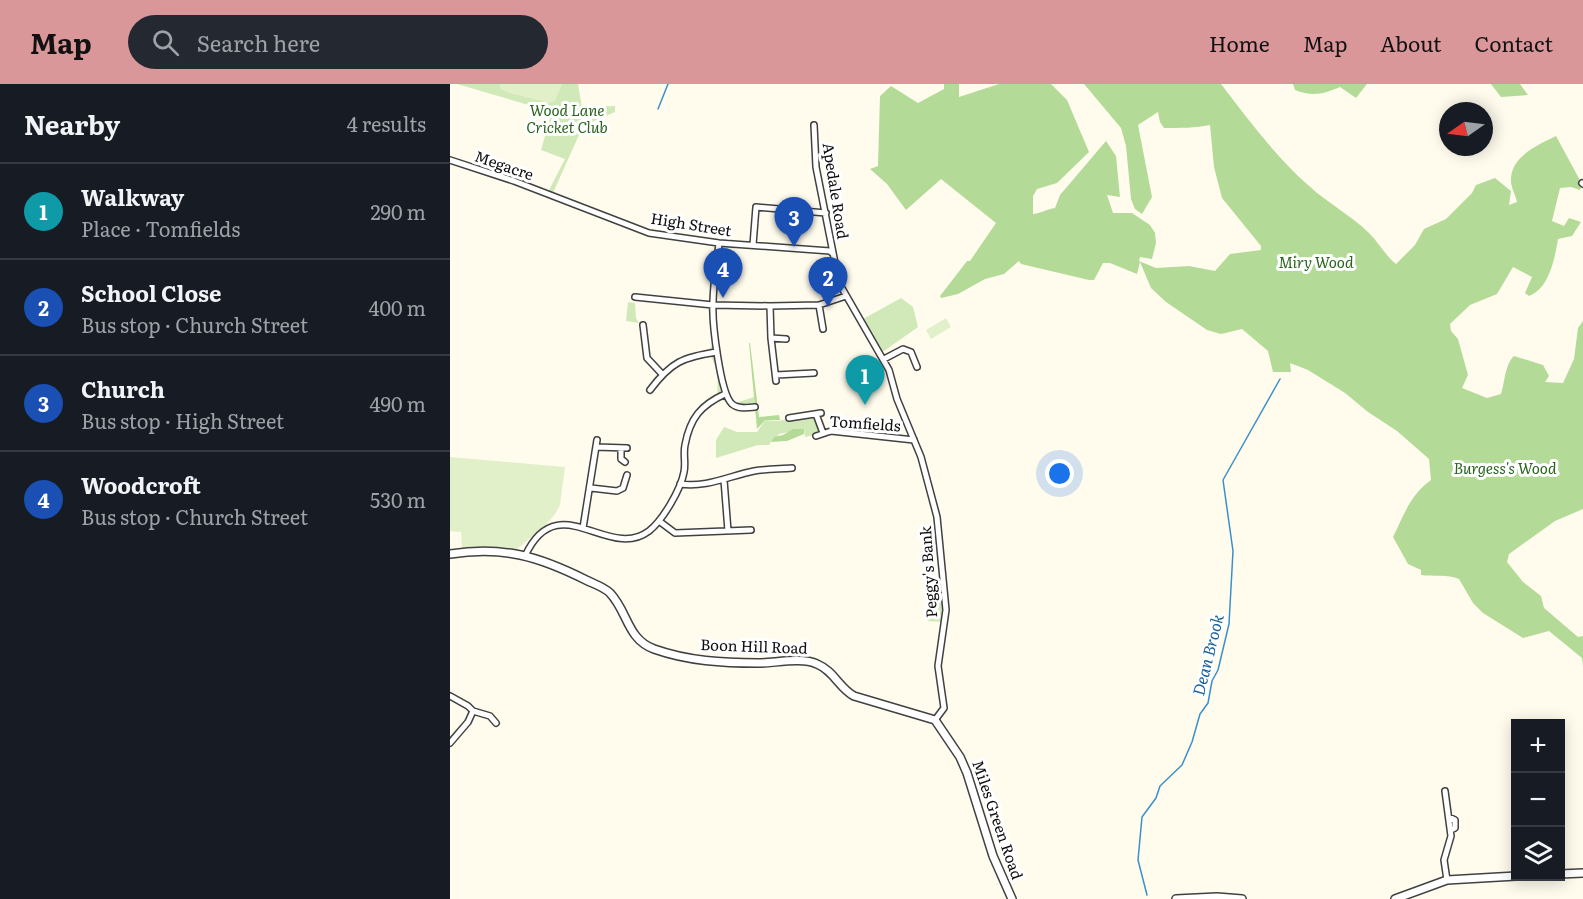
<!DOCTYPE html>
<html lang="en">
<head>
<meta charset="utf-8">
<style>
  body { margin:0; font-family:Literata,serif; background:#242831; color:#f1f3f6 }
  .controls { position:absolute; right:18px; bottom:18px; display:grid; overflow:hidden; border-radius:0px; box-shadow:0 3px 15px #0003 }
  .controls button { width:54px; height:54px; display:grid; place-items:center; padding:0; border:0; border-bottom:2px solid #363941; background:#171b24; color:#f1f3f6; font:30px sans-serif }
  .compass { position:absolute; left:989px; top:18px; width:54px; height:54px; border-radius:50%; background:#171b24; box-shadow:0 3px 15px #0003; rotate:256deg }
  .you { position:absolute; left:610px; top:390px; width:21px; height:21px; margin:-15px; border:4px solid #fff; border-radius:50%; background:#1a73e8; box-shadow:0 0 0 9px #1a73e833 }
  .badge { display:grid; place-items:center; width:39px; height:39px; border-radius:50%; background:#da979a; color:#fff; font-size:20px; font-weight:700 }
  .pin { position:absolute; translate:-50% -50px; filter:drop-shadow(0 2px 3px #0008) }
  .pin::after { content:''; position:absolute; top:32px; width:21px; height:18px; background:inherit; clip-path:polygon(0 0,100% 0,50% 100%) }
  .list { margin:0; padding:0; list-style:none }
  h2 { display:flex; justify-content:space-between; align-items:center; height:78px; margin:0; padding:0 24px; font-size:26px }
  h2 small { font-size:20px; font-weight:400; color:#9ea1a6 }
  .list li { display:grid; grid-template-columns:39px 1fr auto; gap:18px; align-items:center; box-sizing:border-box; height:96px; padding:0 24px; border-top:2px solid #363941 }
  .list b { display:block; font-size:22px; white-space:nowrap }
  .list p { margin:0; font-size:20px; white-space:nowrap; color:#9ea1a6 }
  .list em { font-size:20px; font-style:normal; color:#9ea1a6 }
  .icon { flex:none; width:33px; height:33px; fill:none; stroke:currentColor; stroke-width:2; stroke-linecap:round; stroke-linejoin:round }
  .map { position:relative; flex:none; width:1133px; height:815px; overflow:hidden }
  header { display:flex; align-items:center; gap:36px; box-sizing:border-box; height:84px; padding:0 30px; background:#da979a; color:#111 }
  header strong { font-size:28px }
  nav { display:flex; gap:33px; margin-inline-start:auto; font-size:21px }
  .search { width:420px; height:54px; background:#242831; display:flex; align-items:center; gap:15px; box-sizing:border-box; padding:0 21px; border-radius:33px; color:#9ea1a6; font-size:22px }
  main { display:flex }
  aside { flex:1; background:#171b24 }
  .map>svg:first-child { display:block }
  .green { fill:#d1e9b8 }
  .forest { fill:#b4da98 }
  .pitch { fill:#e2f0ca }
  .lines { fill:none; stroke-linecap:round; stroke-linejoin:round }
  .stream { stroke:#3b8fcc; stroke-width:1.5 }
  .minor-casing { stroke:#414141; stroke-width:8 }
  .tertiary-casing { stroke:#414141; stroke-width:10 }
  .minor { stroke:#fff; stroke-width:5 }
  .tertiary { stroke:#fff; stroke-width:7 }
  .labels { text-anchor:middle; stroke-width:6; stroke-linejoin:round; paint-order:stroke }
  .park-label { font-size:15px; font-style:italic; fill:#2b651e; stroke:#fff }
  .street-label { font-size:15px; fill:#0e0e0e; stroke:#fff }
  .water-label { font-size:16px; font-style:italic; fill:#17619f; stroke:#fff }
</style>
</head>
<body>
<header>
<strong>Map</strong>
<div class="search"><svg class="icon" aria-label="search" viewBox="0 0 24 24"><circle cx="10" cy="10" r="6"/><path d="M15 15l6 6"/></svg>Search here</div>
<nav><a>Home</a><a>Map</a><a>About</a><a>Contact</a></nav>
</header>
<main>
<aside>
<h2>Nearby<small>4 results</small></h2>
<ul class="list">
<li><span class="badge" style="background:#0f9aa8">1</span><div><b>Walkway</b><p>Place · Tomfields</p></div><em>290 m</em></li>
<li><span class="badge" style="background:#1a4fb4">2</span><div><b>School Close</b><p>Bus stop · Church Street</p></div><em>400 m</em></li>
<li><span class="badge" style="background:#1a4fb4">3</span><div><b>Church</b><p>Bus stop · High Street</p></div><em>490 m</em></li>
<li><span class="badge" style="background:#1a4fb4">4</span><div><b>Woodcroft</b><p>Bus stop · Church Street</p></div><em>530 m</em></li>
</ul>
</aside>
<div class="map">
<svg width="1133" height="815" viewBox="0 0 1133 815">
  <rect width="100%" height="100%" fill="#fffcee"/>
  <!-- green -->
  <path class="green" d="M 7,0 L 128,0 L 132,23 L 165,22 L 165,28 L 133,42 L 103,109 L 98,108 L 115,75 L 91,66 L 102,28 Z
    M 451,214 L 463,223 L 468,243 L 434,267 L 429,266 L 413,235 Z
    M 178,218 L 185,219 L 186,234 L 189,239 L 176,237 Z
    M 258,221 L 263,221 L 275,310 L 282,320 L 304,313 L 305,323 L 289,324 L 288,328 L 284,326 L 270,313 L 267,314 C 268,298 269,282 258,269 L 263,258 Z
    M 366,330 L 373,349 L 355,353 L 354,345 L 329,350 L 327,353 L 324,353 L 319,361 L 308,361 L 266,374 L 266,356 L 274,343 L 287,348 L 307,348 L 315,336 L 328,337 Z
    M 475,492 L 484,493 L 487,505 L 491,504 L 494,525 L 492,538 L 477,537 L 484,506 L 474,504 Z"/>
  <!-- forest -->
  <path class="forest" d="M 494,0 L 509,0 L 509,13 L 549,0 L 601,0 L 617,16 L 639,68 L 607,99 L 587,105 L 583,112 L 583,130 C 592,129 597,125 605,124 L 610,111 L 656,57 L 666,72 L 670,113 L 657,111 L 663,129 L 682,129 L 700,141 L 705,149 L 706,159 L 702,175 L 690,173 L 689,177 L 706,184 L 739,182 L 765,187 L 780,170 L 811,166 L 811,162 L 772,114 L 764,83 L 760,41 C 745,44 730,44 714,44 L 710,38 L 708,28 L 688,41 L 702,113 L 692,130 L 685,125 L 681,115 L 676,62 L 671,44 L 634,0 L 771,0 C 798,35 825,72 858,101 C 877,119 901,131 919,149 C 929,159 935,171 946,180 L 965,161 L 974,145 L 996,135 L 1022,109 L 1026,101 L 1045,94 L 1061,107 L 1059,121 L 1067,118 C 1066,112 1062,106 1061,99 C 1059,73 1086,62 1106,52 L 1132,100 L 1130,106 L 1121,103 L 1110,104 L 1102,137 L 1114,142 L 1119,134 L 1131,138 L 1122,152 L 1108,155 C 1105,174 1099,205 1079,212 L 1075,209 L 1082,193 L 1063,183 L 1047,210 L 1020,221 L 1000,240 L 1001,247 L 1008,255 L 1018,291 L 1012,304 L 1037,314 L 1051,310 C 1055,298 1055,280 1064,272 L 1093,281 L 1099,292 L 1095,298 L 1113,299 L 1124,275 L 1128,244 L 1133,237 L 1133,425 L 1105,437 L 1059,470 L 1057,478 L 1073,498 L 1091,512 L 1094,524 L 1128,553 L 1133,552 L 1133,582 L 1132,574 L 1099,547 L 1073,554 L 1033,529 L 1023,519 L 1009,495 C 998,490 983,493 971,491 L 971,486 L 958,480 L 943,453 C 954,431 960,411 981,396 L 979,375 L 947,347 L 918,328 L 895,309 L 858,286 L 840,279 L 841,288 L 823,288 L 818,267 L 792,245 L 771,250 L 757,246 L 716,218 L 701,204 L 690,178 L 687,190 L 660,179 L 653,179 L 644,196 L 639,196 L 571,180 L 569,177 L 554,190 L 535,195 L 508,210 L 491,214 L 490,212 L 517,177 L 520,177 L 546,139 L 491,95 L 456,126 L 437,100 L 420,85 L 428,82 L 430,12 L 441,2 L 468,19 L 494,5 Z
    M 843,0 L 917,0 L 906,14 L 890,3 C 874,10 862,13 845,6 Z
    M 1041,0 L 1070,0 L 1078,11 L 1051,13 Z
    M 299,259 L 300,259 L 309,333 L 329,331 L 330,336 L 315,336 L 307,345 Z
    M 343,345 L 354,345 L 354,350 L 337,357 L 321,358 L 324,353 L 333,351 Z"/>
  <!-- pitch -->
  <path class="pitch" d="M 49,0 L 112,0 L 105,17 L 99,19 L 56,8 L 51,5 Z
    M 496,234 L 501,243 L 481,255 L 476,246 Z
    M 0,373 L 115,383 L 110,421 C 102,439 82,452 67,465 L 12,465 L 11,448 L 0,447 Z"/>
  <g class="lines">
    <!-- stream -->
    <path class="stream" d="M 208,25 L 218,0
      M 697,811 L 688,776 L 692,733 L 706,714 L 710,702 L 732,681 L 742,658 L 750,630 L 758,619 L 762,597 L 768,586 L 779,540 L 783,467 L 773,396 L 830,295"/>
    <!-- minor casing -->
    <g class="minor-casing">
      <path id="minor" d="M 364,41 L 366,83 L 389,199 L 439,286 L 447,315 L 471,373 L 487,433 L 496,526 L 488,582 L 494,624 L 485,636
        M 0,76 L 64,97 L 199,149 L 269,159 L 380,167 L 383,170
        M 1132,99 L 1133,100
        M 269,159 C 267,179 263,200 263,220 C 262,238 270,309 282,320 C 288,325 297,324 305,323
        M 303,161 L 306,123 L 376,129
        M 185,213 L 263,221 L 320,222 L 369,221 L 396,212
        M 369,221 L 373,245
        M 320,222 L 321,254 L 326,297
        M 193,241 L 197,274 L 212,290
        M 321,254 L 336,255
        M 434,275 L 453,265 L 461,268 L 467,283
        M 326,291 L 364,289
        M 200,306 C 221,278 233,273 267,268
        M 366,330 L 373,349
        M 339,334 L 371,329
        M 366,352 L 381,347 L 464,356
        M 146,363 L 177,364
        M 171,364 L 171,375 L 175,378
        M 274,396 L 278,447
        M 230,400 C 256,404 279,392 304,387 C 317,385 330,385 342,384
        M 141,404 L 167,407 L 173,404 L 177,391
        M 209,437 L 225,449 L 301,446
        M 133,444 L 147,356
        M 75,472 C 108,401 158,478 199,447 C 213,436 231,405 234,388 C 236,379 233,370 235,361 C 240,334 251,321 275,310
        M 0,612 L 18,622 L 23,627 L 18,638 L 0,659
        M 23,627 L 40,632 L 46,639
        M 995,707 L 1001,752 L 994,776 L 997,796
        M 999,733 L 1005,736 L 1005,744 L 1001,746"/>
    </g>
    <!-- tertiary casing -->
    <g class="tertiary-casing">
      <path id="tertiary" d="M 0,470 C 54,462 88,472 136,496 C 144,500 154,503 160,509 C 178,528 177,555 204,565 C 238,577 273,579 308,579 C 325,579 352,573 367,580 C 384,587 389,604 404,612 L 485,636 L 510,673 L 517,689 L 543,772 L 562,815
        M 1110,790 L 1133,789
        M 726,815 L 767,813 L 792,815
        M 945,815 L 997,796 L 1066,792"/>
    </g>
    <!-- minor -->
    <use href="#minor" class="minor"/>
    <!-- tertiary -->
    <use href="#tertiary" class="tertiary"/>
  </g>
  <g class="labels">
    <!-- park labels -->
    <g class="park-label">
      <text x="117" y="32">Wood Lane<tspan x="117" dy="17">Cricket Club</tspan></text>
      <text x="866" y="184">Miry Wood</text>
      <text x="1055" y="390">Burgess's Wood</text>
    </g>
    <!-- street labels -->
    <g class="street-label">
      <text transform="translate(54 82) rotate(19)" y="5">Megacre</text>
      <text transform="translate(385 107) rotate(81)" y="5">Apedale Road</text>
      <text transform="translate(241 141) rotate(9)" y="5">High Street</text>
      <text transform="translate(415 340) rotate(4)" y="5">Tomfields</text>
      <text transform="translate(479 488) rotate(-94)" y="5">Peggy's Bank</text>
      <text transform="translate(304 563) rotate(2)" y="5">Boon Hill Road</text>
      <text transform="translate(547 736) rotate(71)" y="5">Miles Green Road</text>
    </g>
    <!-- water labels -->
    <g class="water-label">
      <text transform="translate(758 571) rotate(-76)" y="6">Dean Brook</text>
    </g>
  </g>
</svg>
<div class="controls">
<button>+</button>
<button>−</button>
<button><svg class="icon" aria-label="layers" viewBox="0 0 24 24"><path d="M12 4l9 5-9 5-9-5zM3 14l9 5 9-5"/></svg></button>
</div>
<svg class="compass" viewBox="-18 -18 36 36"><path d="M0-13l5 13h-10z" fill="#e53935"/><path d="M0 13l5-13h-10z" fill="#9ea1a6"/></svg>
<div class="you"></div>
<div class="pin badge" style="left:415px;top:321px;background:#0f9aa8">1</div>
<div class="pin badge" style="left:378px;top:223px;background:#1a4fb4">2</div>
<div class="pin badge" style="left:344px;top:163px;background:#1a4fb4">3</div>
<div class="pin badge" style="left:273px;top:214px;background:#1a4fb4">4</div>
</div>
</main>
</body>
</html>
